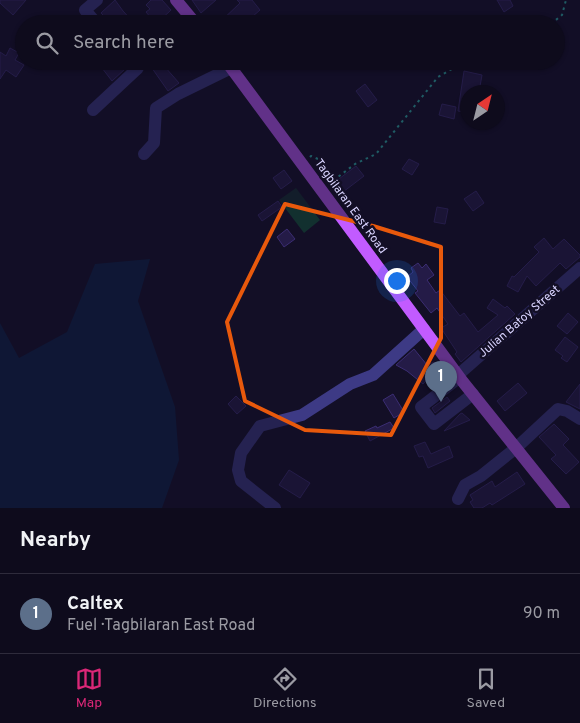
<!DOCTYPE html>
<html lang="en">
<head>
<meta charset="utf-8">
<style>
  body { margin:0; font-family:Overpass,sans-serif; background:#171425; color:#f1f3f6 }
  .compass { position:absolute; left:460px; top:85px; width:45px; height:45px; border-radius:50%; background:#0e0b1c; box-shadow:0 1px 4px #0004; rotate:35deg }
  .you { position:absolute; left:396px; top:280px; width:18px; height:18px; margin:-12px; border:4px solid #fff; border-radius:50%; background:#1a73e8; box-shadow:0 0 0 8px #1a73e833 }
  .badge { display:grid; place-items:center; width:32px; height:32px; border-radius:50%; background:#db2777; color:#fff; font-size:16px; font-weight:700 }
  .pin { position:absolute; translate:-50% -41px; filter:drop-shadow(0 1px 2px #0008) }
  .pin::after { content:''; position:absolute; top:26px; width:18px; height:15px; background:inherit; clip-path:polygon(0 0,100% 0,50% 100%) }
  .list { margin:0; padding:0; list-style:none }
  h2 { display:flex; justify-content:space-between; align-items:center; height:65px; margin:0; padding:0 20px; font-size:21px }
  h2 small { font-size:16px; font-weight:400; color:#9b9ba3 }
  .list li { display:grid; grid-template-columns:32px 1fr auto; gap:15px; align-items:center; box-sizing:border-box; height:80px; padding:0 20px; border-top:1px solid #2e2b3b }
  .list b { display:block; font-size:19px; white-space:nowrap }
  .list p { margin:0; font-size:16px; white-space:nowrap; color:#9b9ba3 }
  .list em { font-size:16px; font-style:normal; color:#9b9ba3 }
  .icon { flex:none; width:28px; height:28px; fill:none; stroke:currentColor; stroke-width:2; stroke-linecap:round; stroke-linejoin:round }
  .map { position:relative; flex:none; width:580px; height:508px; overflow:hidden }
  .search { position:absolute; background:#0e0b1c; box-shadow:0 1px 4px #0004; left:15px; right:15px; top:15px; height:55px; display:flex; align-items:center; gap:12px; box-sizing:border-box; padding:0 18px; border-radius:28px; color:#9b9ba3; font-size:19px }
  .sheet { height:145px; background:#0e0b1c }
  nav { display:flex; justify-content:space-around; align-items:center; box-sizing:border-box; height:70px; border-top:1px solid #2e2b3b; background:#0e0b1c; font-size:14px; color:#9b9ba3 }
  nav a { display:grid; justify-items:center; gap:2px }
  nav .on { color:#db2777 }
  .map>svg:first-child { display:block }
  .green { fill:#12302f }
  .water { fill:#0c2248 }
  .building { fill:#241b47; stroke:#3b2d73 }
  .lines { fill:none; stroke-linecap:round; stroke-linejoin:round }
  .path { stroke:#2fb8b0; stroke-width:2; stroke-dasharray:2.5 4; stroke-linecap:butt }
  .minor { stroke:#3d3a85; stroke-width:12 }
  .major { stroke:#c25bff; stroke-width:12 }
  .marked { fill:none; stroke:#e8590c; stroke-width:4; stroke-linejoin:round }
  .labels { text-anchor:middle; stroke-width:5; stroke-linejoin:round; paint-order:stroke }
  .street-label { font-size:12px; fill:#d9d4ff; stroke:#130f26 }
</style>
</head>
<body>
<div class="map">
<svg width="580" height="508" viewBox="0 0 580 508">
  <rect width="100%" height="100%" fill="#130f26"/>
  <!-- green -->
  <path class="green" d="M 296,188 L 320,220 L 304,233 L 279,200 Z"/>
  <!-- water -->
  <path class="water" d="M 150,259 L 138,301 L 175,407 L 179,460 L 162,508 L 0,508 L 0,323 L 19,358 L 67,332 L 95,264 Z"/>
  <!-- building -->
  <path class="building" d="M 0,0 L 26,0 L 13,15 L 0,3 Z
    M 115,0 L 123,11 L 135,24 L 112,24 L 101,13 Z
    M 151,0 L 162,0 L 171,10 L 156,24 L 146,12 L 150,9 L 146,5 Z
    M 192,0 L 216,0 L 201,13 Z
    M 237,0 L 252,0 L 260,10 L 244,24 L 218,24 L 240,3 Z
    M 497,0 L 510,0 L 513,6 L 504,12 Z
    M 10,48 L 19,53 L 15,60 L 24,65 L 16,77 L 6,70 L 0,79 L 0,52 L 6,56 Z
    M 110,61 L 119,61 L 125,69 L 112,81 L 102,68 Z
    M 147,61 L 163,61 L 167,66 L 165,67 L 179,83 L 168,91 Z
    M 464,71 L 482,75 L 479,92 L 468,91 L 468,113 L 458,111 Z
    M 365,84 L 377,100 L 368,107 L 356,91 Z
    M 442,104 L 456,107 L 454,119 L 439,115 Z
    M 409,159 L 419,164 L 412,175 L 402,169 Z
    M 356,166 L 364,176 L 343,192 L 335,182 Z
    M 284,170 L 292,181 L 281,189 L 273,178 Z
    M 476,191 L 484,203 L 473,211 L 464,199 Z
    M 278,201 L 282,207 L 262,221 L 258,215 Z
    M 437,207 L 448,209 L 445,224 L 434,222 Z
    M 287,229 L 295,239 L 284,247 L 277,237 Z
    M 544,238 L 553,249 L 564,239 L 580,255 L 580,257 L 566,269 L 560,263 L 536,286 L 527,276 L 518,292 L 507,286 L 512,276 L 514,277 L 539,252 L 534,247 Z
    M 418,263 L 422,268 L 426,264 L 434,275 L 427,280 L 436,293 L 440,290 L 460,316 L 464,313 L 478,332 L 498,315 L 487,308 L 493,299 L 505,308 L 507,306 L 515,314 L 461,362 L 455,354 L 457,352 L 441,328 L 448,324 L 437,308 L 431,313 L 415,293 L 418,291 L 407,277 L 413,272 L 411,268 Z
    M 568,313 L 578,322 L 567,334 L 557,326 Z
    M 565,337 L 578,347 L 567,362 L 561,358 L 563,356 L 555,350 Z
    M 414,349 L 427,365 L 434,362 L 436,365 L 439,363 L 443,370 L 433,376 L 434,377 L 428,382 L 427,380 L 423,384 L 407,371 L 396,365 Z
    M 518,383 L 527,393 L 505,411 L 497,401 Z
    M 580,384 L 580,409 L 566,402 Z
    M 393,394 L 404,412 L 394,418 L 383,400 Z
    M 236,396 L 246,406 L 237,414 L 228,404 Z
    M 447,397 L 450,401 L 435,413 L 432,408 Z
    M 462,413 L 470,420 L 444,431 L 460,414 Z
    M 390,422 L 394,428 L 370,441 L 365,431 L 376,426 L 377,428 Z
    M 554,424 L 569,439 L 563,445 L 579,462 L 566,474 L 551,459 L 556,455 L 539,437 Z
    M 425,442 L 431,454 L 449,446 L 453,457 L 428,468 L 423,456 L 419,457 L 414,446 Z
    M 289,470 L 310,483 L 300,498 L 279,485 Z
    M 517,472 L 525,484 L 492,505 L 490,503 L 482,508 L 474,508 L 470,502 L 473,500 L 470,495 L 492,481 L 495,487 Z"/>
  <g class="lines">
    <!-- path -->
    <path class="path" d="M 551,24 L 562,15 L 566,0
      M 310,157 L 311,156 L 318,159 L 331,177 L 338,177 L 355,164 L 376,154 L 438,77 L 459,65 L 472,61"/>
    <!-- minor -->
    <path class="minor" d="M 97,0 L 85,10 L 97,24
      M 93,110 L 138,68 L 132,61
      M 144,154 L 154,143 L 156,108 L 178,94 L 231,68
      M 458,375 L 580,268
      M 460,377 L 421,407 L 434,424 L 473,394
      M 458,499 L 465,485 L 481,476 L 516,448 L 558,409 L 567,411 L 580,419
      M 275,508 L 241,481 L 238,470 L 241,453 L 260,426 L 302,415 L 350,384 L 373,375 L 424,329"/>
    <!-- major -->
    <path class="major" d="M 176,0 L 196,24
      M 226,61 L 463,382 L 564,508"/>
  </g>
  <!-- marked area -->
  <path d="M0 0H580V508H0ZM 285,204 L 373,226 L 441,247 L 441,338 L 391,435 L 305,430 L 245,401 L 227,322 Z" fill="#130f26" fill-opacity=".55" fill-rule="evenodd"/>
  <path class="marked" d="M 285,204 L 373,226 L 441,247 L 441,338 L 391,435 L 305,430 L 245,401 L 227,322 Z"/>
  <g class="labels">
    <!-- street labels -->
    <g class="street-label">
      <text transform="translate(351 206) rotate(54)" y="4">Tagbilaran East Road</text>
      <text transform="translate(519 321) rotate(-41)" y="4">Julian Batoy Street</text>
    </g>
  </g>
</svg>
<svg class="compass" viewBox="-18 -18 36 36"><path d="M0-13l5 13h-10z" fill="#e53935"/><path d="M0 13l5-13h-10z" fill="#9b9ba3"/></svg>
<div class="you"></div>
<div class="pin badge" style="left:441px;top:402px;background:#5c6f8a">1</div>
<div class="search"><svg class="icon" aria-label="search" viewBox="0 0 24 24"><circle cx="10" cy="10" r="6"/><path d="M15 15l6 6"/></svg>Search here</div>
</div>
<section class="sheet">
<h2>Nearby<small></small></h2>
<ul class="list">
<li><span class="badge" style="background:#5c6f8a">1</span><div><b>Caltex</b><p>Fuel · Tagbilaran East Road</p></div><em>90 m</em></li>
</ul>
</section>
<nav>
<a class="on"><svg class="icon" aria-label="map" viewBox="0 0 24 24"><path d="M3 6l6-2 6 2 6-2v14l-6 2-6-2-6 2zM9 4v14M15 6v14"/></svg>Map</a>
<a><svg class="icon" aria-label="directions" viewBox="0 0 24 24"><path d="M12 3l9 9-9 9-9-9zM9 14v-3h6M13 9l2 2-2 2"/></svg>Directions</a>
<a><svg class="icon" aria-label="saved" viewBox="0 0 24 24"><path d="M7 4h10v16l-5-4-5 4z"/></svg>Saved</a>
</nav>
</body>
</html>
